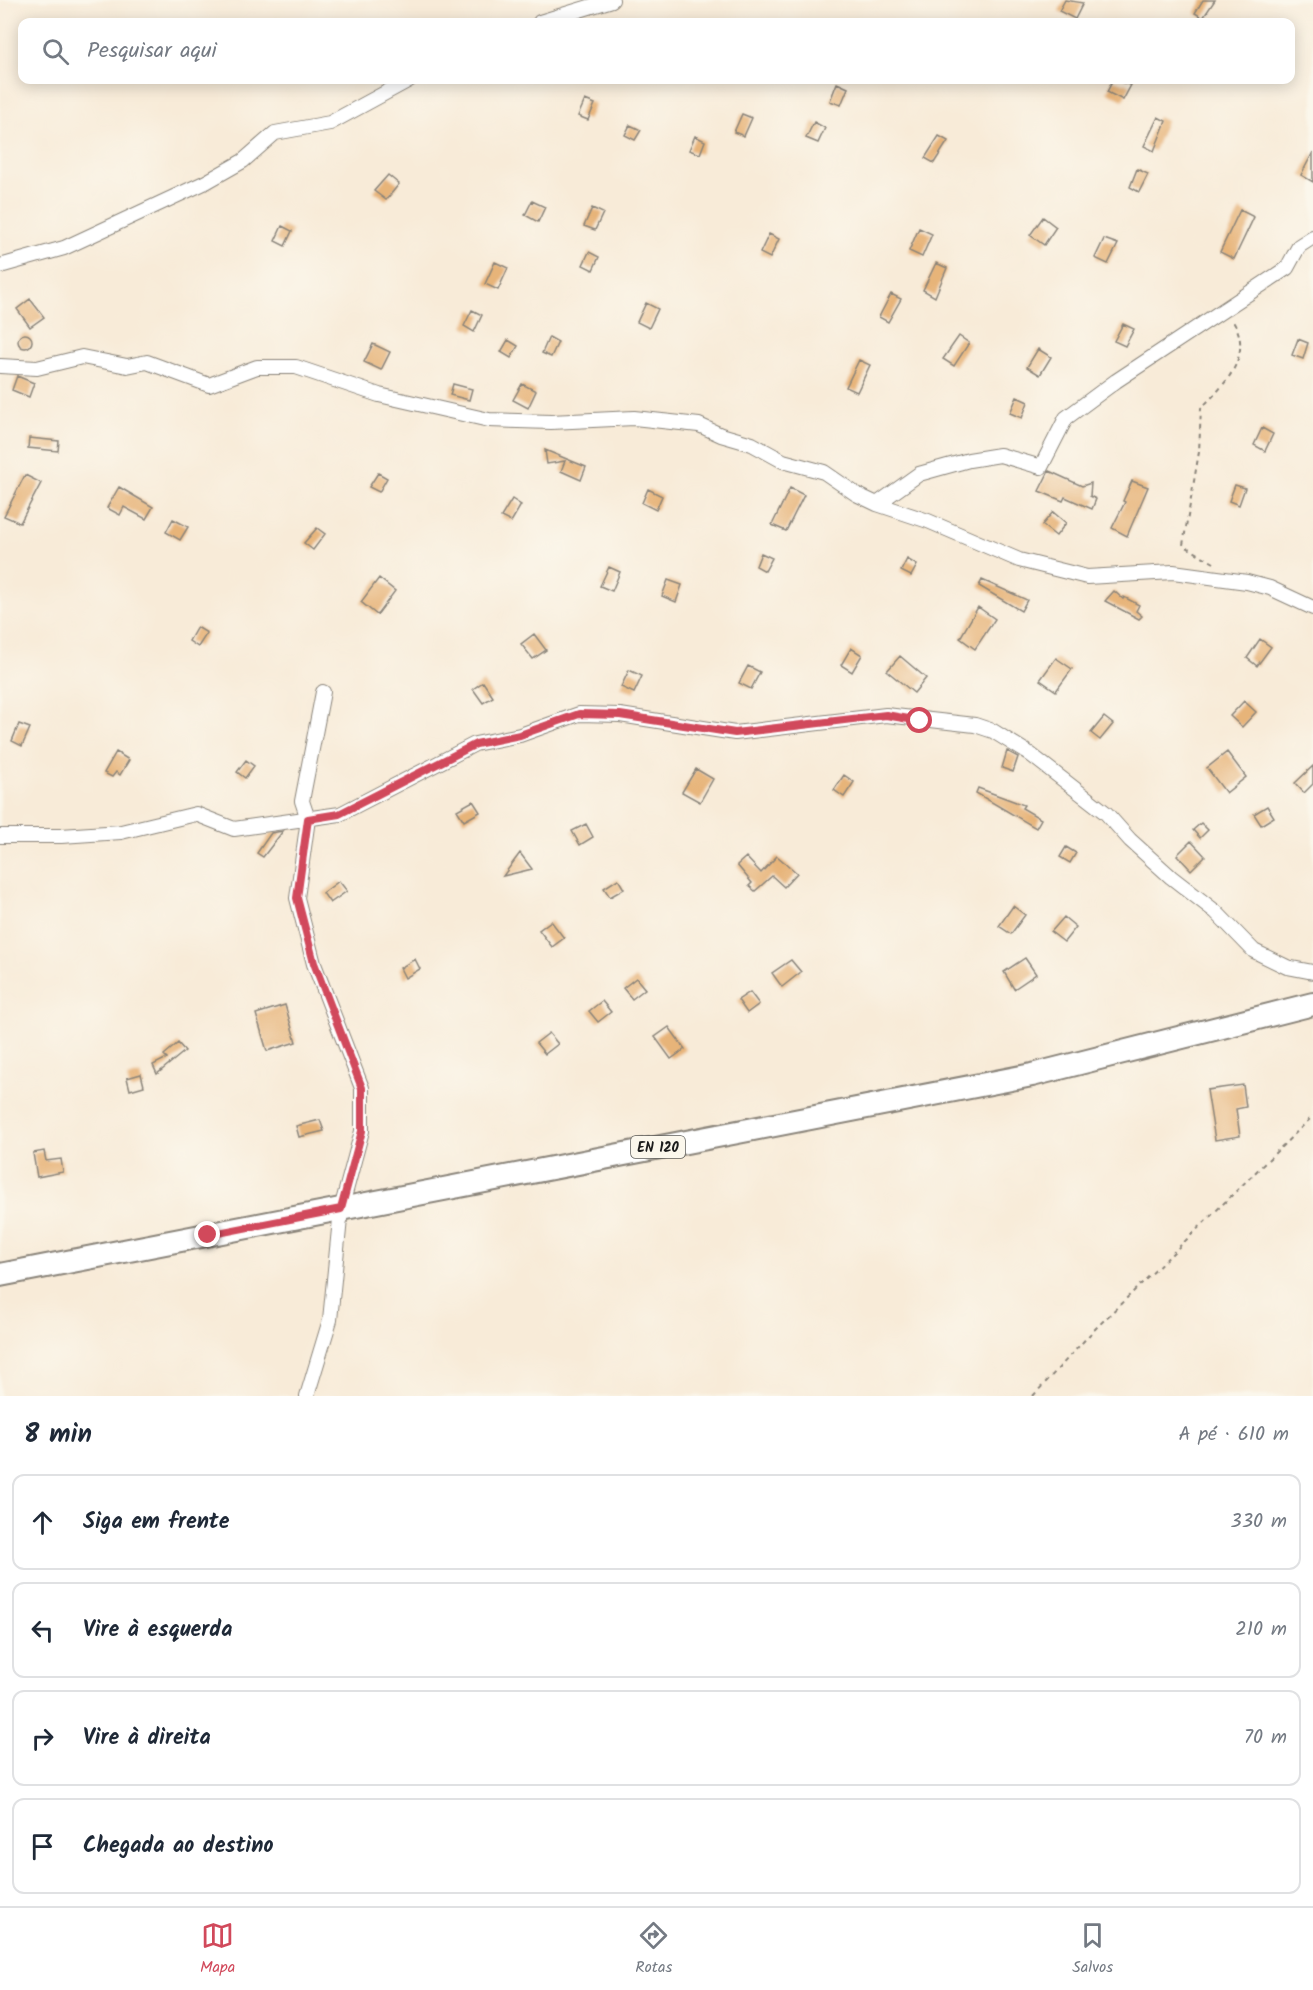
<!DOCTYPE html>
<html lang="pt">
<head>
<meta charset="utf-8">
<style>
  body { margin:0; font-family:Kalam,sans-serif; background:#f2f2f3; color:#1f2937 }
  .stop { position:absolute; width:18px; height:18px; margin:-14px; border:4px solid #d1495b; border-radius:50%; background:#fff }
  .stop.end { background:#d1495b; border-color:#fff; box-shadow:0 2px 6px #0008 }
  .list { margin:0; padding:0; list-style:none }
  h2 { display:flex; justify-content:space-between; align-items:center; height:78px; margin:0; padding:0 24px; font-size:26px }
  h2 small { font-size:20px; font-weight:400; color:#747a83 }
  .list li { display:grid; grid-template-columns:39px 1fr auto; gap:18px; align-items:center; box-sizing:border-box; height:96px; margin:0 12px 12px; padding:0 12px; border:2px solid #e0e1e3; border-radius:12px }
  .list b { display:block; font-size:22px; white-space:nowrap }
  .list em { font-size:20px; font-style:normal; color:#747a83 }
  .icon { flex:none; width:33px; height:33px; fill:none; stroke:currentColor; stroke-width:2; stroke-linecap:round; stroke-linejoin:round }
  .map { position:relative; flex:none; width:1313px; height:1396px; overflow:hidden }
  .search { position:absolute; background:#fff; box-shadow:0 3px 15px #0003; left:18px; right:18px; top:18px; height:66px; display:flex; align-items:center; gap:15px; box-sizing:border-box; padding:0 21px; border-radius:12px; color:#747a83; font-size:22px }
  .sheet { height:510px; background:#fff }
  nav { display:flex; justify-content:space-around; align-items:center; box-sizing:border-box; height:84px; border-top:2px solid #e0e1e3; background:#fff; font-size:16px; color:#747a83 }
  nav a { display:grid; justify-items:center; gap:3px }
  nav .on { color:#d1495b }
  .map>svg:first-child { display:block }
  .building { fill:#e7b479 }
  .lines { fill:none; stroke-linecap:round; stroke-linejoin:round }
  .minor-casing { stroke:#8a847a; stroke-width:16 }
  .primary-casing { stroke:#8a847a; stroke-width:26 }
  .path { stroke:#8a847a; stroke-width:2; stroke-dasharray:4.5 4.5; stroke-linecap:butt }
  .minor { stroke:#fff; stroke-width:14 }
  .primary { stroke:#fff; stroke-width:22 }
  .route { stroke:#d1495b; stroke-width:8 }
  .labels { text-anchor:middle; stroke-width:4.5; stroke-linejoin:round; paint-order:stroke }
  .shield { fill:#fbf7ec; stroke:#5f5e5a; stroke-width:1.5 }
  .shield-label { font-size:14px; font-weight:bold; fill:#1c1c1c }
</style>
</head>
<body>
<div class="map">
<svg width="1313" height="1396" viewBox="0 0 1313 1396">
  <rect width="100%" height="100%" fill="#fbf7ec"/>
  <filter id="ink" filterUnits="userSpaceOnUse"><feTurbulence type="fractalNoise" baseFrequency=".0167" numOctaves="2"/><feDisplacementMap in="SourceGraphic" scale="12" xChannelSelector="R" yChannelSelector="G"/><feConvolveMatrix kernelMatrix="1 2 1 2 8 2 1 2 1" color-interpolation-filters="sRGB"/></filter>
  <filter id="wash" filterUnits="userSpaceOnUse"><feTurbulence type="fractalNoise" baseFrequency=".008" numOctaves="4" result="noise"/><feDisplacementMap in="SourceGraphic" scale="24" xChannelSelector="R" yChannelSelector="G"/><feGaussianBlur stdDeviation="1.35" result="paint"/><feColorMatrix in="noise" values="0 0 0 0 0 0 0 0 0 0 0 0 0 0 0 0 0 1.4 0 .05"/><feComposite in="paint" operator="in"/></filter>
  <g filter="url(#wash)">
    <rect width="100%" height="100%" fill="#f8ebd8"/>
    <g id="blocks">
      <!-- building -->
      <path class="building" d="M 1065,0 L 1083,3 L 1075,19 L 1059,11 Z
        M 1203,0 L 1215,0 L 1203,18 L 1195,13 Z
        M 1113,80 L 1131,85 L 1123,100 L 1107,92 Z
        M 837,83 L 848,88 L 841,105 L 830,101 Z
        M 585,100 L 595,104 L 588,120 L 578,116 Z
        M 742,114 L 752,118 L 744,136 L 734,132 Z
        M 1158,117 L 1166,121 L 1154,151 L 1144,146 Z
        M 814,122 L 825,128 L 818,143 L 806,138 Z
        M 630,125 L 641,130 L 635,140 L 625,135 Z
        M 695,136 L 705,141 L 700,154 L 689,150 Z
        M 939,136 L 948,141 L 934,163 L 925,158 Z
        M 1313,152 L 1313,182 L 1301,175 Z
        M 1137,169 L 1148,174 L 1139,192 L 1130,187 Z
        M 388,175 L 399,184 L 386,200 L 374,191 Z
        M 532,201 L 545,207 L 538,222 L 525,215 Z
        M 592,208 L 603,213 L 595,230 L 584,226 Z
        M 1240,210 L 1254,217 L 1234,259 L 1220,252 Z
        M 1043,217 L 1056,227 L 1044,245 L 1030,235 Z
        M 282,226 L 292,231 L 285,246 L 275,241 Z
        M 919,228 L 932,234 L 922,257 L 909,251 Z
        M 769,234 L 779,239 L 770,258 L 760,253 Z
        M 1104,239 L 1118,244 L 1108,264 L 1095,258 Z
        M 589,252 L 599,257 L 593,270 L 583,265 Z
        M 495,262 L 508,268 L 498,290 L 485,284 Z
        M 936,263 L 947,268 L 935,297 L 923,290 Z
        M 891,294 L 901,299 L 888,322 L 879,317 Z
        M 30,299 L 44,317 L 30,327 L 17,309 Z
        M 646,303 L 658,309 L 649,328 L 637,322 Z
        M 472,310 L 482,315 L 474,332 L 464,326 Z
        M 1123,324 L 1134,329 L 1125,346 L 1114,341 Z
        M18 341a7 7 0 1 1 14 0a7 7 0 1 1-14 0Z
        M 959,336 L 969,343 L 954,366 L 943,359 Z
        M 549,337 L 558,342 L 551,357 L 542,353 Z
        M 1298,339 L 1308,343 L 1303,359 L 1292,355 Z
        M 508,340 L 518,346 L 511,358 L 501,352 Z
        M 373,344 L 390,352 L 381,370 L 364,362 Z
        M 1038,349 L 1051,357 L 1040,375 L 1027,367 Z
        M 859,360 L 870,365 L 857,392 L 846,387 Z
        M 17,376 L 34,383 L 29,397 L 12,390 Z
        M 453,384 L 472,389 L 469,400 L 450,395 Z
        M 522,384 L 536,391 L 528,408 L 513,400 Z
        M 1017,397 L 1028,402 L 1022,418 L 1010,413 Z
        M 1262,428 L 1273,434 L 1265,451 L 1254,445 Z
        M 29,438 L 59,441 L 58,451 L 28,448 Z
        M 545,450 L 586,467 L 581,480 L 561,471 L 565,461 L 547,464 Z
        M 1049,471 L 1082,486 L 1091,483 L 1090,496 L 1096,499 L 1092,509 L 1065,497 L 1063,501 L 1039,491 Z
        M 378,473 L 387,478 L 379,492 L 369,487 Z
        M 25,475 L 41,483 L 20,523 L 4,516 Z
        M 1132,481 L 1148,487 L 1127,536 L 1112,528 L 1125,502 L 1123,501 Z
        M 1235,485 L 1245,488 L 1239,505 L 1229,501 Z
        M 119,487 L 153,507 L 146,519 L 124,507 L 120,515 L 107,508 Z
        M 790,488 L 804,495 L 786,531 L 772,525 Z
        M 648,489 L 662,496 L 656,510 L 642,503 Z
        M 512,499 L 521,505 L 511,522 L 501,517 Z
        M 1053,512 L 1066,523 L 1056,536 L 1042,525 Z
        M 173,519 L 188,527 L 180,540 L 166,532 Z
        M 317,528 L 325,534 L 313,550 L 304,543 Z
        M 761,553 L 772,558 L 765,571 L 756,566 Z
        M 907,559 L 917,565 L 911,576 L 901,571 Z
        M 609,567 L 620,572 L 612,591 L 600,586 Z
        M 379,578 L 395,591 L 377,615 L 361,602 Z
        M 668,580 L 682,585 L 676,602 L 662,596 Z
        M 982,580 L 1027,600 L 1021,611 L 979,586 Z
        M 1114,591 L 1123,599 L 1124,597 L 1139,605 L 1136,611 L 1142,616 L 1139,619 L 1105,601 Z
        M 978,607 L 995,619 L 975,649 L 960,638 Z
        M 197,627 L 207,633 L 198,647 L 189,641 Z
        M 534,634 L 546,650 L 533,659 L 521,644 Z
        M 1260,639 L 1271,647 L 1257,666 L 1247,658 Z
        M 851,648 L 862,655 L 852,672 L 841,665 Z
        M 900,656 L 926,678 L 914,693 L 887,671 Z
        M 1056,658 L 1072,669 L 1056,691 L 1040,680 Z
        M 748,666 L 760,672 L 751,689 L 739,683 Z
        M 629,670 L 642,676 L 634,693 L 621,687 Z
        M 483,682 L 493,697 L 483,703 L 473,689 Z
        M 1244,701 L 1256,712 L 1242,727 L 1230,716 Z
        M 1104,717 L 1113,724 L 1100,740 L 1091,733 Z
        M 19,724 L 30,728 L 22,746 L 12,741 Z
        M 1007,751 L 1018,757 L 1013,772 L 1002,768 Z
        M 116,752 L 129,760 L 120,775 L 116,772 L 112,777 L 104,773 Z
        M 1227,752 L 1246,777 L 1226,793 L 1207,768 Z
        M 246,760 L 254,766 L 245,778 L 237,772 Z
        M 1313,766 L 1313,784 L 1304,793 L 1295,783 Z
        M 696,769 L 713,779 L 700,802 L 682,792 Z
        M 844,775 L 854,782 L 844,797 L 834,790 Z
        M 978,788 L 1024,805 L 1022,808 L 1041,819 L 1036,828 L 976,793 Z
        M 473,801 L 480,812 L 464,821 L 457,810 Z
        M 1267,806 L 1274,817 L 1261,825 L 1254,814 Z
        M 1201,823 L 1208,830 L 1200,838 L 1193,830 Z
        M 586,824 L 593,837 L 580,845 L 572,831 Z
        M 283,831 L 263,857 L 257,853 L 271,833 Z
        M 1191,841 L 1205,856 L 1191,870 L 1177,855 Z
        M 1066,847 L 1076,853 L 1070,863 L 1060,857 Z
        M 520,853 L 532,869 L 503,876 Z
        M 777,856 L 797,873 L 784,887 L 772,876 L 755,891 L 749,886 L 752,883 L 737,865 L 746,857 L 761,873 Z
        M 618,879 L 624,889 L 610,897 L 604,888 Z
        M 339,881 L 347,891 L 330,903 L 323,893 Z
        M 1013,906 L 1025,915 L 1011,934 L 999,926 Z
        M 1064,917 L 1076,927 L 1064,942 L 1051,932 Z
        M 551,921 L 564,938 L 552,947 L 539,930 Z
        M 1025,958 L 1036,974 L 1014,989 L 1004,972 Z
        M 415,959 L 420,969 L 405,978 L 400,968 Z
        M 791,960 L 801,972 L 782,987 L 772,973 Z
        M 636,978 L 645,989 L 632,999 L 623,988 Z
        M 750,992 L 759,1004 L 747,1013 L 738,1000 Z
        M 602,1001 L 611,1012 L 598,1022 L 589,1011 Z
        M 285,1005 L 296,1042 L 267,1051 L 256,1014 Z
        M 669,1027 L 685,1049 L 671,1059 L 655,1037 Z
        M 549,1033 L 558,1044 L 545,1054 L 536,1043 Z
        M 178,1043 L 185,1051 L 157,1074 L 153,1065 L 167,1058 L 164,1055 Z
        M 141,1074 L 144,1086 L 130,1090 L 127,1078 Z
        M 1243,1085 L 1246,1107 L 1236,1109 L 1240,1136 L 1215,1140 L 1207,1090 Z
        M 320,1120 L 324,1131 L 299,1137 L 296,1126 Z
        M 44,1151 L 46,1161 L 61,1159 L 63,1172 L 37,1177 L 33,1153 Z"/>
    </g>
  </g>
  <g filter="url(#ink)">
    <use href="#blocks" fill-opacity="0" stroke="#8a847a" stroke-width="1.5"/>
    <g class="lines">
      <!-- minor casing -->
      <g class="minor-casing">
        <path id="minor" d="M 540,22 L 612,0
          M 0,266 L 64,248 L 206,182 L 243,161 L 275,133 L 330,123 L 409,80
          M 0,366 L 37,368 L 82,357 L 127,366 L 147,362 L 209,385 L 257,367 L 296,367 L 379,395 L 489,420 L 551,422 L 634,418 L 699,425 L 721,435 L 752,444 L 783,461 L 824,472 L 856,494 L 877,504 L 928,521 L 1019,560 L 1087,577 L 1173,572 L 1247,582 L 1270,588 L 1313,608
          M 877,504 L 919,474 L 969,460 L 1000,455 L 1041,467 L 1066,418 L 1116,381 L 1287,268 L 1299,246 L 1313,237
          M 0,836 L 61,836 L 121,832 L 196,814 L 234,829 L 340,814 L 475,744 L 520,735 L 579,714 L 620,715 L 735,733 L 886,715 L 975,725 L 993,731 L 1030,754 L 1106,813 L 1130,840 L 1171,877 L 1216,912 L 1254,951 L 1287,967 L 1313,972
          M 307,1396 L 330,1320 L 341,1209 L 362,1131 L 362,1088 L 314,964 L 297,898 L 308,819 L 302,801 L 323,692"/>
      </g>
      <!-- primary casing -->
      <g class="primary-casing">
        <path id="primary" d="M 0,1275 L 1032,1075 L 1313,1004"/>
      </g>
      <!-- path -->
      <path class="path" d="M 1214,563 L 1183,545 L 1199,452 L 1201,408 C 1225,385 1255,354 1232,320
        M 1033,1396 L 1093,1331 L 1313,1116"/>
      <!-- minor -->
      <use href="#minor" class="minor"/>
      <!-- primary -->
      <use href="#primary" class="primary"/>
    </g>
  </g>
  <g class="lines" filter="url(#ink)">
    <!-- route -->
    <path class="route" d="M 208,1235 L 341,1209 L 362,1131 L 362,1088 L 314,963 L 297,898 L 308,819 L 339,814 L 476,744 L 520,735 L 579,714 L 620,715 L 735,733 L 886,715 L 920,721"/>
  </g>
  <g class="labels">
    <!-- shield labels -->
    <rect class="shield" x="631" y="1136" width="54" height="22" rx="4.5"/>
    <g class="shield-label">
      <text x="658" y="1152">EN 120</text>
    </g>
  </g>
</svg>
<div class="stop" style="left:920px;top:721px"></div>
<div class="stop end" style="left:208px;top:1235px"></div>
<div class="search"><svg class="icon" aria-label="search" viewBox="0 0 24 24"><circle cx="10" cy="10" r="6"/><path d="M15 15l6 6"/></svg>Pesquisar aqui</div>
</div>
<section class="sheet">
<h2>8 min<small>A pé · 610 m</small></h2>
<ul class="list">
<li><svg class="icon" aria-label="ahead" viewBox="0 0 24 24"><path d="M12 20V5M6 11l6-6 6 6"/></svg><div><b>Siga em frente</b></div><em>330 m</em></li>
<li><svg class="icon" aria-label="left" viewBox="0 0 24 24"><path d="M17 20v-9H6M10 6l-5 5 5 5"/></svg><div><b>Vire à esquerda</b></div><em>210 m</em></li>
<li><svg class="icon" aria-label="right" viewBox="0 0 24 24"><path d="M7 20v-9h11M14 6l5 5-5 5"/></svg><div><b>Vire à direita</b></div><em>70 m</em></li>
<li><svg class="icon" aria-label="arrive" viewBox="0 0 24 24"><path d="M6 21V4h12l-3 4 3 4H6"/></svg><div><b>Chegada ao destino</b></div></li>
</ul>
</section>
<nav>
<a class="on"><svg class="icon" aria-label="map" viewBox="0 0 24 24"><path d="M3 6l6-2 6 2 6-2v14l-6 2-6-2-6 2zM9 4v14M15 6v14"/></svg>Mapa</a>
<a><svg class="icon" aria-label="directions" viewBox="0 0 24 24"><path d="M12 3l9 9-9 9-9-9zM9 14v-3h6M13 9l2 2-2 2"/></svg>Rotas</a>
<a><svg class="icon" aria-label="saved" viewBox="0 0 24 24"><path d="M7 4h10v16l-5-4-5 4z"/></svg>Salvos</a>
</nav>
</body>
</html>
